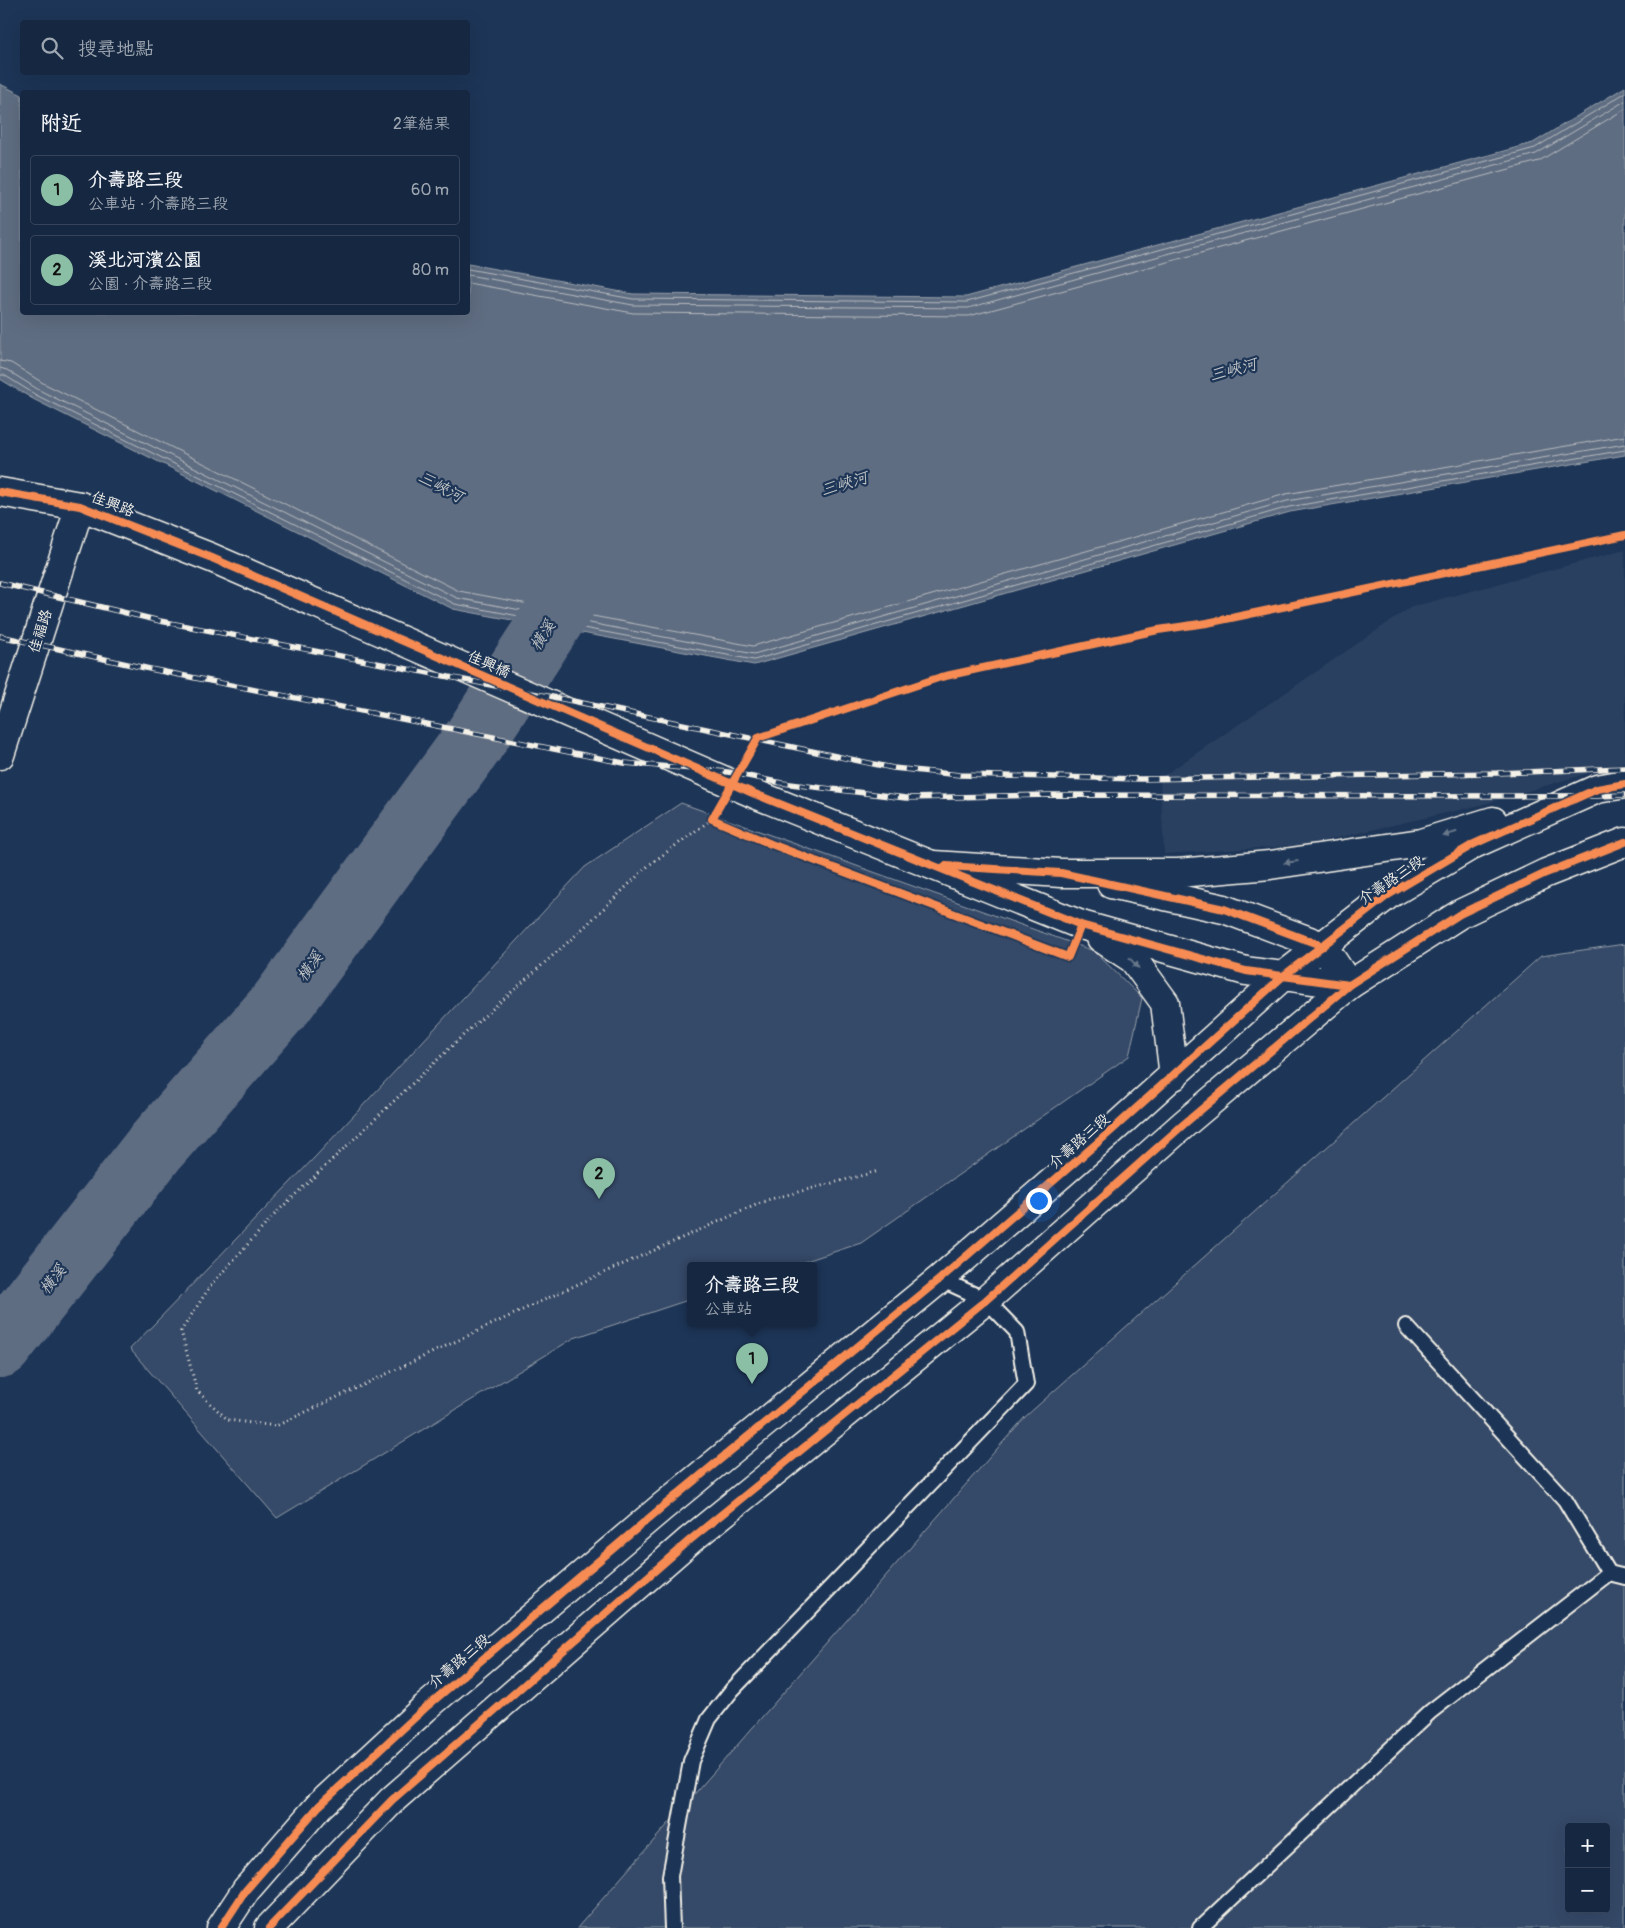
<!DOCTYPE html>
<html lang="zh-TW">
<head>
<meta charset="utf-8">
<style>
  body { margin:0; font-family:Pangolin,"LXGW WenKai TC",sans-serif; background:#1f3048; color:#f1f3f6 }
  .controls { position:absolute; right:15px; bottom:15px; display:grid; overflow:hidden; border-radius:5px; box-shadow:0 5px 20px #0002 }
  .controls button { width:45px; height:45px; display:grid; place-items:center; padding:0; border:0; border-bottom:1px solid #35445a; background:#162841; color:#f1f3f6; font:25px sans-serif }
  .you { position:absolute; left:1038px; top:1200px; width:18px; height:18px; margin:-12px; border:4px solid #fff; border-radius:50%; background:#1a73e8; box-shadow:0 0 0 8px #1a73e833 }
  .badge { display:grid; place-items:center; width:32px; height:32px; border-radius:50%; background:#8abfa5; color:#111; font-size:16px; font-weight:700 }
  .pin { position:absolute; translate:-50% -41px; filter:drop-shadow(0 1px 2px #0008) }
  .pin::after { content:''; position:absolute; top:26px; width:18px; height:15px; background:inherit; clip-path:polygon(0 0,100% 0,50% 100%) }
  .popup { position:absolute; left:687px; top:1262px; width:130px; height:65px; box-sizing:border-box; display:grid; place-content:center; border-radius:5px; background:#162841; filter:drop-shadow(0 1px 4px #0005); font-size:16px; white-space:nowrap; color:#9ea6b1 }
  .popup b { font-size:19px; color:#f1f3f6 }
  .popup::after { content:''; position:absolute; left:50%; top:100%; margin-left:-10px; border:10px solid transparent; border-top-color:#162841 }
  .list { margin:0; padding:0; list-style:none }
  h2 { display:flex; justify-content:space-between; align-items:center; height:65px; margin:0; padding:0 20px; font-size:21px }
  h2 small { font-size:16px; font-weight:400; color:#9ea6b1 }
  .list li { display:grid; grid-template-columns:32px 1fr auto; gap:15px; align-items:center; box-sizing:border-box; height:70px; margin:0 10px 10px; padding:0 10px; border:1px solid #35445a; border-radius:5px }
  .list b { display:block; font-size:19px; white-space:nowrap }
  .list p { margin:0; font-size:16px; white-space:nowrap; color:#9ea6b1 }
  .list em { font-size:16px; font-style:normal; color:#9ea6b1 }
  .icon { flex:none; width:28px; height:28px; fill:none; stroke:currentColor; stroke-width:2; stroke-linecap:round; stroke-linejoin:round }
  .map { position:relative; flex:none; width:1625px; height:1928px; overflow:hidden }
  .search { position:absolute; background:#162841; box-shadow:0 5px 20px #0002; left:20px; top:20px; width:450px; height:55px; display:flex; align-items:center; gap:12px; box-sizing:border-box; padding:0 18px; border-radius:5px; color:#9ea6b1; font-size:19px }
  .panel { position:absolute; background:#162841; box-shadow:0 5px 20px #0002; left:20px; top:90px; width:450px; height:225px; border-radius:5px }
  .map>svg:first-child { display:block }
  .built { fill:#2a4060 }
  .green { fill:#354a67; stroke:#949ea8; fill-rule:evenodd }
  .water { fill:#5e6d82; stroke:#9aa2ab }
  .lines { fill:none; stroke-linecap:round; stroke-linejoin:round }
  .shore { stroke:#b8bcbf; stroke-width:1 }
  .river { stroke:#5e6d82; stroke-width:64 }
  .lane-casing { stroke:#f4f1e8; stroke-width:18 }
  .street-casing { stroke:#f4f1e8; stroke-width:31 }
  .secondary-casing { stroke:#f4f1e8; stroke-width:31 }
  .primary-casing { stroke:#f4f1e8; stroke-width:31 }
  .path { stroke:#f4f1e8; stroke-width:3; stroke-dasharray:1 4; stroke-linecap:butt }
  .lane { stroke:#1d3557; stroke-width:14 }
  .street { stroke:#1d3557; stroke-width:28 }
  .secondary { stroke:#1d3557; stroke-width:28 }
  .primary { stroke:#1d3557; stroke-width:28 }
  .rail-casing { stroke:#f4f1e8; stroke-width:5.5 }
  .rail { stroke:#1d3557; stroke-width:4; stroke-dasharray:11; stroke-linecap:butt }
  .cycleway-casing { stroke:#1d3557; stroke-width:11 }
  .cycleway { stroke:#f68b52; stroke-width:8 }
  .oneway { fill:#68778a }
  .labels { text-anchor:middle; stroke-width:4.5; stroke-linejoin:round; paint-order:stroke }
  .street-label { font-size:15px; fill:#f4f1e8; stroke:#1d3557 }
  .water-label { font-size:16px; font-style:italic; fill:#c0c3c4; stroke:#1d3557 }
</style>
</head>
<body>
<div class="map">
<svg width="1625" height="1928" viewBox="0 0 1625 1928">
  <rect width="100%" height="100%" fill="#1d3557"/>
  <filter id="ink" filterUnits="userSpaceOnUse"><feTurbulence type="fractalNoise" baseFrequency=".02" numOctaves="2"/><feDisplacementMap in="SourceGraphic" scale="10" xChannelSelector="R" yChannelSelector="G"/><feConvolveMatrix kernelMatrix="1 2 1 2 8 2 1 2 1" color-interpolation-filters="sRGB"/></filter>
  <g filter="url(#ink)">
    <!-- built -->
    <path class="built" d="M 1625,550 L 1625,762 L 1481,805 L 1306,845 L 1164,854 L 1160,778 L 1411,607 Z"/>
    <!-- green -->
    <path class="green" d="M 681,803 L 1094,951 L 1142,998 L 1129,1056 L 861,1243 L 794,1265 L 691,1265 L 691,1299 L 574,1338 L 277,1518 L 130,1349 L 316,1156 L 585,867 Z
      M 1625,944 L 1625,1928 L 577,1928 L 1025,1417 L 1541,956 ZM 1569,1827 L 1606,1827 L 1606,1909 L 1569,1909 Z"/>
    <!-- water -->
    <path class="water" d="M 0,84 L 22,95 L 22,312 L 468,312 L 468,264 L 633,294 L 966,297 L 1533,143 L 1625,87 L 1625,455 L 1290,512 L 754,665 L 453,609 L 33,399 L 0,379 Z"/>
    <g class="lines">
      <!-- shore -->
      <path class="shore" d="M 468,269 L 633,299 L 967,302 L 1535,148 L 1625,93
        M 468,275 L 633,305 L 968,308 L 1536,154 L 1625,101
        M 468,283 L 633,313 L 969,316 L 1539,161 L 1625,109
        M 0,361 L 11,363 L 43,383 L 459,591 L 753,646 L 1286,494 L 1625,436
        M 0,368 L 7,370 L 39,390 L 457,598 L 754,654 L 1287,501 L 1625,444
        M 0,375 L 4,375 L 36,395 L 455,604 L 754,660 L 1289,507 L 1625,450"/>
      <!-- river -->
      <path class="river" d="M 0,1346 L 154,1149 L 282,1003 L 473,742 L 588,564"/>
      <!-- lane casing -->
      <g class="lane-casing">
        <path id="lane" d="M 1406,1326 L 1565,1500 L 1609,1573 L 1625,1577
          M 672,1928 L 670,1876 L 691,1761 L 709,1719 L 732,1690 L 1026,1384 L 1017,1332 L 986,1300 L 940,1279
          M 1200,1928 L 1430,1712 L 1609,1573"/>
      </g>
      <!-- street casing -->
      <g class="street-casing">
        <path id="street" d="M 0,755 L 80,506"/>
      </g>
      <!-- secondary casing -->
      <g class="secondary-casing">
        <path id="secondary" d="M 0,492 L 80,506 L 212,558 L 755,794 L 1081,925
          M 1323,946 L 1349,985"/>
      </g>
      <!-- primary casing -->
      <g class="primary-casing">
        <path id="primary" d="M 933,865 L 1061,873 L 1178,873 L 1270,865 L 1421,843 L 1493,821
          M 1111,884 L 1224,909 L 1323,946
          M 1081,925 L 1246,971 L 1349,985
          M 1101,938 L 1133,959 L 1165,1003 L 1174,1076
          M 221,1928 L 246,1890 L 319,1806 L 425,1708 L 661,1508 L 940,1279 L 1111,1131 L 1282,977 L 1388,895 L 1474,844 L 1597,789 L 1625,784
          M 269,1928 L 392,1800 L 690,1540 L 986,1300 L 1184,1124 L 1349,985 L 1460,914 L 1546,873 L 1625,842"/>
      </g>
      <!-- path -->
      <path class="path" d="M 712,819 L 649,865 L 576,935 L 472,1027 L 277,1212 L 211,1285 L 181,1331 L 197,1391 L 228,1420 L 276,1426 L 565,1290 L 767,1200 L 879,1171"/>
      <!-- lane -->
      <use href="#lane" class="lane"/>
      <!-- street -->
      <use href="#street" class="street"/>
      <!-- secondary -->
      <use href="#secondary" class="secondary"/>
      <!-- primary -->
      <use href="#primary" class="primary"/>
      <!-- rail casing -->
      <g class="rail-casing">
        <path id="rail" d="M 0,583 L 160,621 L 568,700 L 893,768 L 960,775 L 1141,779 L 1497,773 L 1625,768
          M 0,636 L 150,669 L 624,763 L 728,772 L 782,783 L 906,798 L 1051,795 L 1597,796 L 1625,795"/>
      </g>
      <!-- rail -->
      <use href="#rail" class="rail"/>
      <!-- cycleway casing -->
      <g class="cycleway-casing">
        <path id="cycleway" d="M 0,492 L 80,506 L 212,558 L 755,794 L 1081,925 L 1246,971 L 1349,985
          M 946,866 L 1061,873 L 1224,909 L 1323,946
          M 1081,925 L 1068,957 L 771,844 L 712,819 L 758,738 L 941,677 L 1158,630 L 1207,623 L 1625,535
          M 221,1928 L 246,1890 L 319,1806 L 425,1708 L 661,1508 L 940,1279 L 1111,1131 L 1282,977 L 1388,895 L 1474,844 L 1597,789 L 1625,784
          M 269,1928 L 392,1800 L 690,1540 L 986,1300 L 1184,1124 L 1349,985 L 1460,914 L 1546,873 L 1625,842"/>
      </g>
      <!-- cycleway -->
      <use href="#cycleway" class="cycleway"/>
    </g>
    <!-- one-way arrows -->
    <defs><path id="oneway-solid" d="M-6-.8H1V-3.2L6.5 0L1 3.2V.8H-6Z" transform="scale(1.25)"/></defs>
    <g class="oneway">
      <use href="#oneway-solid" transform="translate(1450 834) rotate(163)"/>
      <use href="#oneway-solid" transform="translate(1291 862) rotate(172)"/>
      <use href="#oneway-solid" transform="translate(1134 963) rotate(48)"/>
    </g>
  </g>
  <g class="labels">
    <!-- street labels -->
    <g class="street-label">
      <text transform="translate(113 504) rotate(21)" y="5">佳興路</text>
      <text transform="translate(40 631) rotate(-72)" y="5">佳福路</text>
      <text transform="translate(489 664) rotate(24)" y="5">佳興橋</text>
      <text transform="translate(1391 880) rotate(-34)" y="5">介壽路三段</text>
      <text transform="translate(1079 1141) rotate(-41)" y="5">介壽路三段</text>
      <text transform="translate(459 1661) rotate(-40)" y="5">介壽路三段</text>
    </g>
    <!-- water labels -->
    <g class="water-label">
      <text transform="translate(1233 369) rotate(-15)" y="6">三峽河</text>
      <text transform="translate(844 483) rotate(-17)" y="6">三峽河</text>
      <text transform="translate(441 486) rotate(28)" y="6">三峽河</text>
      <text transform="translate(542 635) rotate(-57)" y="6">橫溪</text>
      <text transform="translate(309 966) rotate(-54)" y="6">橫溪</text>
      <text transform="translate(52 1279) rotate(-52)" y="6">橫溪</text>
    </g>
  </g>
</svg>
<div class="controls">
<button>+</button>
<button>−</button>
</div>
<div class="you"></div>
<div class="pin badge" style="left:752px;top:1384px">1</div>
<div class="popup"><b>介壽路三段</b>公車站</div>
<div class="pin badge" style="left:599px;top:1199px">2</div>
<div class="search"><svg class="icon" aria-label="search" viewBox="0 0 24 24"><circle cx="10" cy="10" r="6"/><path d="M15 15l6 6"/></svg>搜尋地點</div>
<section class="panel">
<h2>附近<small>2筆結果</small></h2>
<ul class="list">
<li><span class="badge">1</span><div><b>介壽路三段</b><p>公車站 · 介壽路三段</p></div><em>60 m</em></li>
<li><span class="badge">2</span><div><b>溪北河濱公園</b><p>公園 · 介壽路三段</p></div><em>80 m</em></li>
</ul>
</section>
</div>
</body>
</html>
